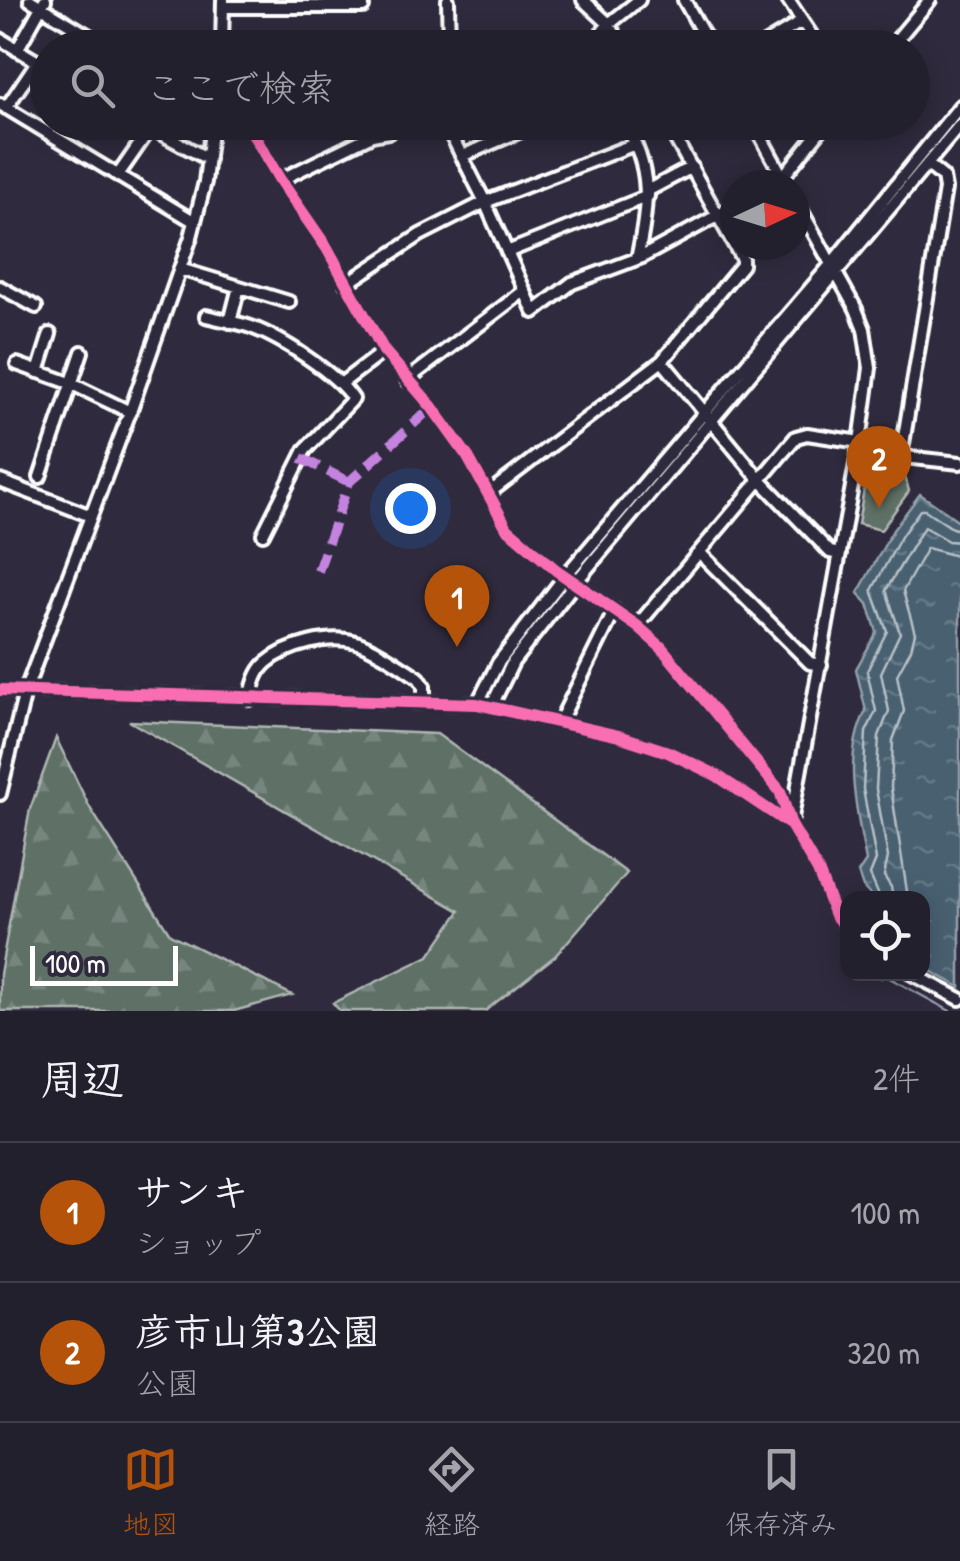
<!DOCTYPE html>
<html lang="ja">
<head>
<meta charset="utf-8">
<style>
  body { margin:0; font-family:"Patrick Hand","Klee One",sans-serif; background:#2b2836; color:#f1f3f6 }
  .controls { position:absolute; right:30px; bottom:30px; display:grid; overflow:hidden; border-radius:20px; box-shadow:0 5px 25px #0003 }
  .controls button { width:90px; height:90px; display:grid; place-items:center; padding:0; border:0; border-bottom:2px solid #403e4a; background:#23202e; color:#f1f3f6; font:50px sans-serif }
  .compass { position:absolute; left:720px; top:170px; width:90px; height:90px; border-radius:50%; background:#23202e; box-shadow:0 5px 25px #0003; rotate:86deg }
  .scale { position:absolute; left:30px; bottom:25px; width:148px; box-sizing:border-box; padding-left:10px; border:5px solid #fff; border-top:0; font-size:28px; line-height:35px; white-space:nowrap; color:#fff; -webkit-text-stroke:8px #2f2a3d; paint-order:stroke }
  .you { position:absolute; left:410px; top:508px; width:35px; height:35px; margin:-25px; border:8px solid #fff; border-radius:50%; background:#1a73e8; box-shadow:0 0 0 15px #1a73e833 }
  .badge { display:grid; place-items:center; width:65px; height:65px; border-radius:50%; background:#b45309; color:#fff; font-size:32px; font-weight:700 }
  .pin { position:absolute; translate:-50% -82px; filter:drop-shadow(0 2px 5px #0008) }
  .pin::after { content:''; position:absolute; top:52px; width:35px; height:30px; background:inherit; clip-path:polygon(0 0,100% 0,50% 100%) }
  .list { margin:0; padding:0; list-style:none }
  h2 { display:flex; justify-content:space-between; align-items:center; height:130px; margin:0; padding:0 40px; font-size:42px }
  h2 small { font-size:32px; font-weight:400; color:#a3a3aa }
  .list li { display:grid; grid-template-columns:65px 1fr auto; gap:30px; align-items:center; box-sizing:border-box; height:140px; padding:0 40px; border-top:2px solid #403e4a }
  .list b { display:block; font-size:38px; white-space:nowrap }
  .list p { margin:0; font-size:32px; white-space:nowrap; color:#a3a3aa }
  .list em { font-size:32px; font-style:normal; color:#a3a3aa }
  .icon { flex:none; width:55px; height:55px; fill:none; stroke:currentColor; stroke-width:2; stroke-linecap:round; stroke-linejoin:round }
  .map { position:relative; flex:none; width:960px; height:1011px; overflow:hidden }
  .search { position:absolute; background:#23202e; box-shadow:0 5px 25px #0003; left:30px; right:30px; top:30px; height:110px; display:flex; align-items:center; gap:25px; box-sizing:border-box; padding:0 35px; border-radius:55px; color:#a3a3aa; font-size:38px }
  .sheet { height:410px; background:#23202e }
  nav { display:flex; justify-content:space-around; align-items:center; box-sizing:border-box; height:140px; border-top:2px solid #403e4a; background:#23202e; font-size:28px; color:#a3a3aa }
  nav a { display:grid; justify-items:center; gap:5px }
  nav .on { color:#b45309 }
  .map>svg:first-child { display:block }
  .grass { fill:url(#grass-tufts); stroke:#aeb7b2; stroke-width:2.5 }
  .forest { fill:url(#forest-firs); stroke:#aeb7b2; stroke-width:2.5 }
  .water { fill:url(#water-ripples); stroke:#92a0aa; stroke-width:2.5 }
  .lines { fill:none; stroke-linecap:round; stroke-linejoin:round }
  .shore { stroke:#b6c0c6; stroke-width:2.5 }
  .stream { stroke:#92a0aa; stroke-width:2.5 }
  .minor-casing { stroke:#fff; stroke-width:18 }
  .minor { stroke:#2f2a3d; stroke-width:10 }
  .quiet { stroke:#c483df; stroke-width:10; stroke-dasharray:20 10; stroke-linecap:butt }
  .cycleway-casing { stroke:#2f2a3d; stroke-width:19 }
  .cycleway { stroke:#f96db3; stroke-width:12 }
</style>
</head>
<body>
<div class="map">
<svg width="960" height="1011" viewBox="0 0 960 1011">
  <defs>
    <pattern id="grass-tufts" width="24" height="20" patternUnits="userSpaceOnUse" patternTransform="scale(2.5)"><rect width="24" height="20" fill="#5e6f66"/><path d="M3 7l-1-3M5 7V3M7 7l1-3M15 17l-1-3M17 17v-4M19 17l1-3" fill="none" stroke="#76857d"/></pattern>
    <pattern id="forest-firs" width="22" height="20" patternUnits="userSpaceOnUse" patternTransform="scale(2.5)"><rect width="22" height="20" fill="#5e6f66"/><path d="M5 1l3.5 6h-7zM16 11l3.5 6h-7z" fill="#76857d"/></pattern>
    <pattern id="water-ripples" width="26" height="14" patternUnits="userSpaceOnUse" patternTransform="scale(2.5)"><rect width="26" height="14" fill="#496171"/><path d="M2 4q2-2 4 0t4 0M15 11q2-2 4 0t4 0" fill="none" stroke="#647986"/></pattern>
  </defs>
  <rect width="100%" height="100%" fill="#2f2a3d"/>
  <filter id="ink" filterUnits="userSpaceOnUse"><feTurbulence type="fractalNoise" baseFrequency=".01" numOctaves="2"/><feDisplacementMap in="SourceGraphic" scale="20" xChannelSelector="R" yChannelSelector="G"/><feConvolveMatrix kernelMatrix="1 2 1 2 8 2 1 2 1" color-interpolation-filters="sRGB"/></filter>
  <g filter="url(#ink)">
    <!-- grass -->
    <path class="grass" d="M 869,460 L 901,462 L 909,491 L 881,530 L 858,524 Z"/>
    <!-- forest -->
    <path class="forest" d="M 129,721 L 437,734 L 627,873 L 555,956 L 485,1011 L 340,1011 L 333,1003 L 429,956 L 460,911 Z
      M 56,738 L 90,808 L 170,934 L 292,995 L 234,1011 L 0,1011 L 0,974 L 30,809 Z"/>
    <!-- water -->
    <path class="water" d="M 920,494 L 960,522 L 960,987 L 923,967 L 922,898 L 873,898 L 863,887 L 858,873 L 866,861 C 857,812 842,756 866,711 L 856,669 L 877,632 L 868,604 L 858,593 L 893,530 Z"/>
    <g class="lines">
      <!-- shore -->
      <path class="shore" d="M 880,898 L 870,875 L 876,860 L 863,789 L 866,732 L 876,711 L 867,671 L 887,631 L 872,590 L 902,535 L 920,510 L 925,510 L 952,528 L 960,530
        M 893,898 L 891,887 L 884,876 L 888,857 L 876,789 L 879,736 L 889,711 L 881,673 L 900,633 L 886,590 L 924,527 L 948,541 L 960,542
        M 908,898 L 891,788 L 893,740 L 904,711 L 897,675 L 911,649 L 915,633 L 903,591 L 927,548 L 960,557"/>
      <!-- stream -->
      <path class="stream" d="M 881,978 L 886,976 L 950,1011"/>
      <!-- minor casing -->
      <g class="minor-casing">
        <path id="minor" d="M 30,0 L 109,48
          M 448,0 L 449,48
          M 583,0 L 609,24 L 623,48
          M 684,0 L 711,48
          M 788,0 L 820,48
          M 224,7 L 363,7 L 362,0
          M 0,39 L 48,68
          M 222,48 L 223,0
          M 589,48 L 609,24 L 639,0
          M 684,48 L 705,36
          M 758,48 L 801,22
          M 890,48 L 930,0
          M 17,50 L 45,0
          M 0,104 L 195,222
          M 6,108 L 37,62
          M 140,122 L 208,159
          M 246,122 L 280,180 L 327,248 L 384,351 L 432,407 L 468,457 L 507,528 L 556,570 L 637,626 L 661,647 L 780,791 L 791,824
          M 623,122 C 654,168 648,209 637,259
          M 753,122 L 787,185
          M 447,127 L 485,202 L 534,312 L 572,283 L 642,257 L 735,206
          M 462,156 L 542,122
          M 118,175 L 150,129
          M 280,180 L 372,135 L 389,132
          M 772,185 L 782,178 L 827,122
          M 647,191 L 692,167
          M 507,252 L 648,196
          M 180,269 L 289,302
          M 346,284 L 420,235 L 485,202 L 635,144
          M 0,287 L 36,307
          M 206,316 C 221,320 237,322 251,327 C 281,338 336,373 353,399 L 305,450 L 263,534
          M 230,322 L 239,287
          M 662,361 L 760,480 L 830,552 L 840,554
          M 17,364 L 70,383 L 130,412
          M 38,372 L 50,334
          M 407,380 L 524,291
          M 342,383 L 384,351
          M 858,452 L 960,463
          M 901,456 L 945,189 L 943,177 L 927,164
          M 40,477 L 82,352
          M 0,481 L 91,516
          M 489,493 L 662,361 L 742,265 L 742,259 L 666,122
          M 699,552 L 810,663 L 821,665
          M 637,626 L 796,437 L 807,434 L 860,442
          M 0,690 L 477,704 L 619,736 L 668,752 L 716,775 L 791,825 L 818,871 L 835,915 L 848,930
          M 250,699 C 253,686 256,672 266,663 C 287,645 330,634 356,642 C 379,650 399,665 419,678 L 424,686 L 424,703
          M 477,704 L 498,663 L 565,576 L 833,262 L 960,106
          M 492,705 L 513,662 L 575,583 L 960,125
          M 560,721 L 615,610
          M 0,794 L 25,692 L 130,412 L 191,237 L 205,182 L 212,122
          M 791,823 L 860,442 L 870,368 L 864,329 L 856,309 L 795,199
          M 912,974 L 960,999"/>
      </g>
      <!-- minor -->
      <use href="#minor" class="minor"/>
      <!-- quiet -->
      <path class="quiet" d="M 301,458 L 349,482
        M 318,571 L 349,482 L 432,407"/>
      <!-- cycleway casing -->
      <g class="cycleway-casing">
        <path id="cycleway" d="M 246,122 L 280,180 L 327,248 L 384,351 L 432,407 L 468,457 L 507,528 L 556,570 L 637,626 L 661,647 L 780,791 L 791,825
          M 0,690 L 477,704 L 619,736 L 668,752 L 716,775 L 791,825 L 818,871 L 835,915 L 848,930"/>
      </g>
      <!-- cycleway -->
      <use href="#cycleway" class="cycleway"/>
    </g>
  </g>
</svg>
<div class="controls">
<button><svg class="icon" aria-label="locate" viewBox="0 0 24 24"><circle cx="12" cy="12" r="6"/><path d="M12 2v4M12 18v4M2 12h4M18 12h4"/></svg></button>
</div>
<svg class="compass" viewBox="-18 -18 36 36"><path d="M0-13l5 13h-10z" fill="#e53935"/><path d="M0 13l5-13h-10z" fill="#a3a3aa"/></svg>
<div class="scale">100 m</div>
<div class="you"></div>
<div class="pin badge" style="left:457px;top:647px">1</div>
<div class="pin badge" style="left:879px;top:508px">2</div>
<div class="search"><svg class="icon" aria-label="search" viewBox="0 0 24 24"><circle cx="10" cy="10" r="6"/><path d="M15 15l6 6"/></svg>ここで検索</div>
</div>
<section class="sheet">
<h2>周辺<small>2件</small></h2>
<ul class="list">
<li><span class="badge">1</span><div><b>サンキ</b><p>ショップ</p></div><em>100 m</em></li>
<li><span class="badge">2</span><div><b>彦市山第3公園</b><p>公園</p></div><em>320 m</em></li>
</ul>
</section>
<nav>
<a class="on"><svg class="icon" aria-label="map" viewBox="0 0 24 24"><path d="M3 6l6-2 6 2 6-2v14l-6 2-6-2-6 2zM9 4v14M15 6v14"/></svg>地図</a>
<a><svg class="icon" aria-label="directions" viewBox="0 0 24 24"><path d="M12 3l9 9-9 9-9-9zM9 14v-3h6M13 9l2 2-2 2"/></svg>経路</a>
<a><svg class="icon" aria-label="saved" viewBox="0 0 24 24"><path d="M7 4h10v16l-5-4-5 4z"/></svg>保存済み</a>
</nav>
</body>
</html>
